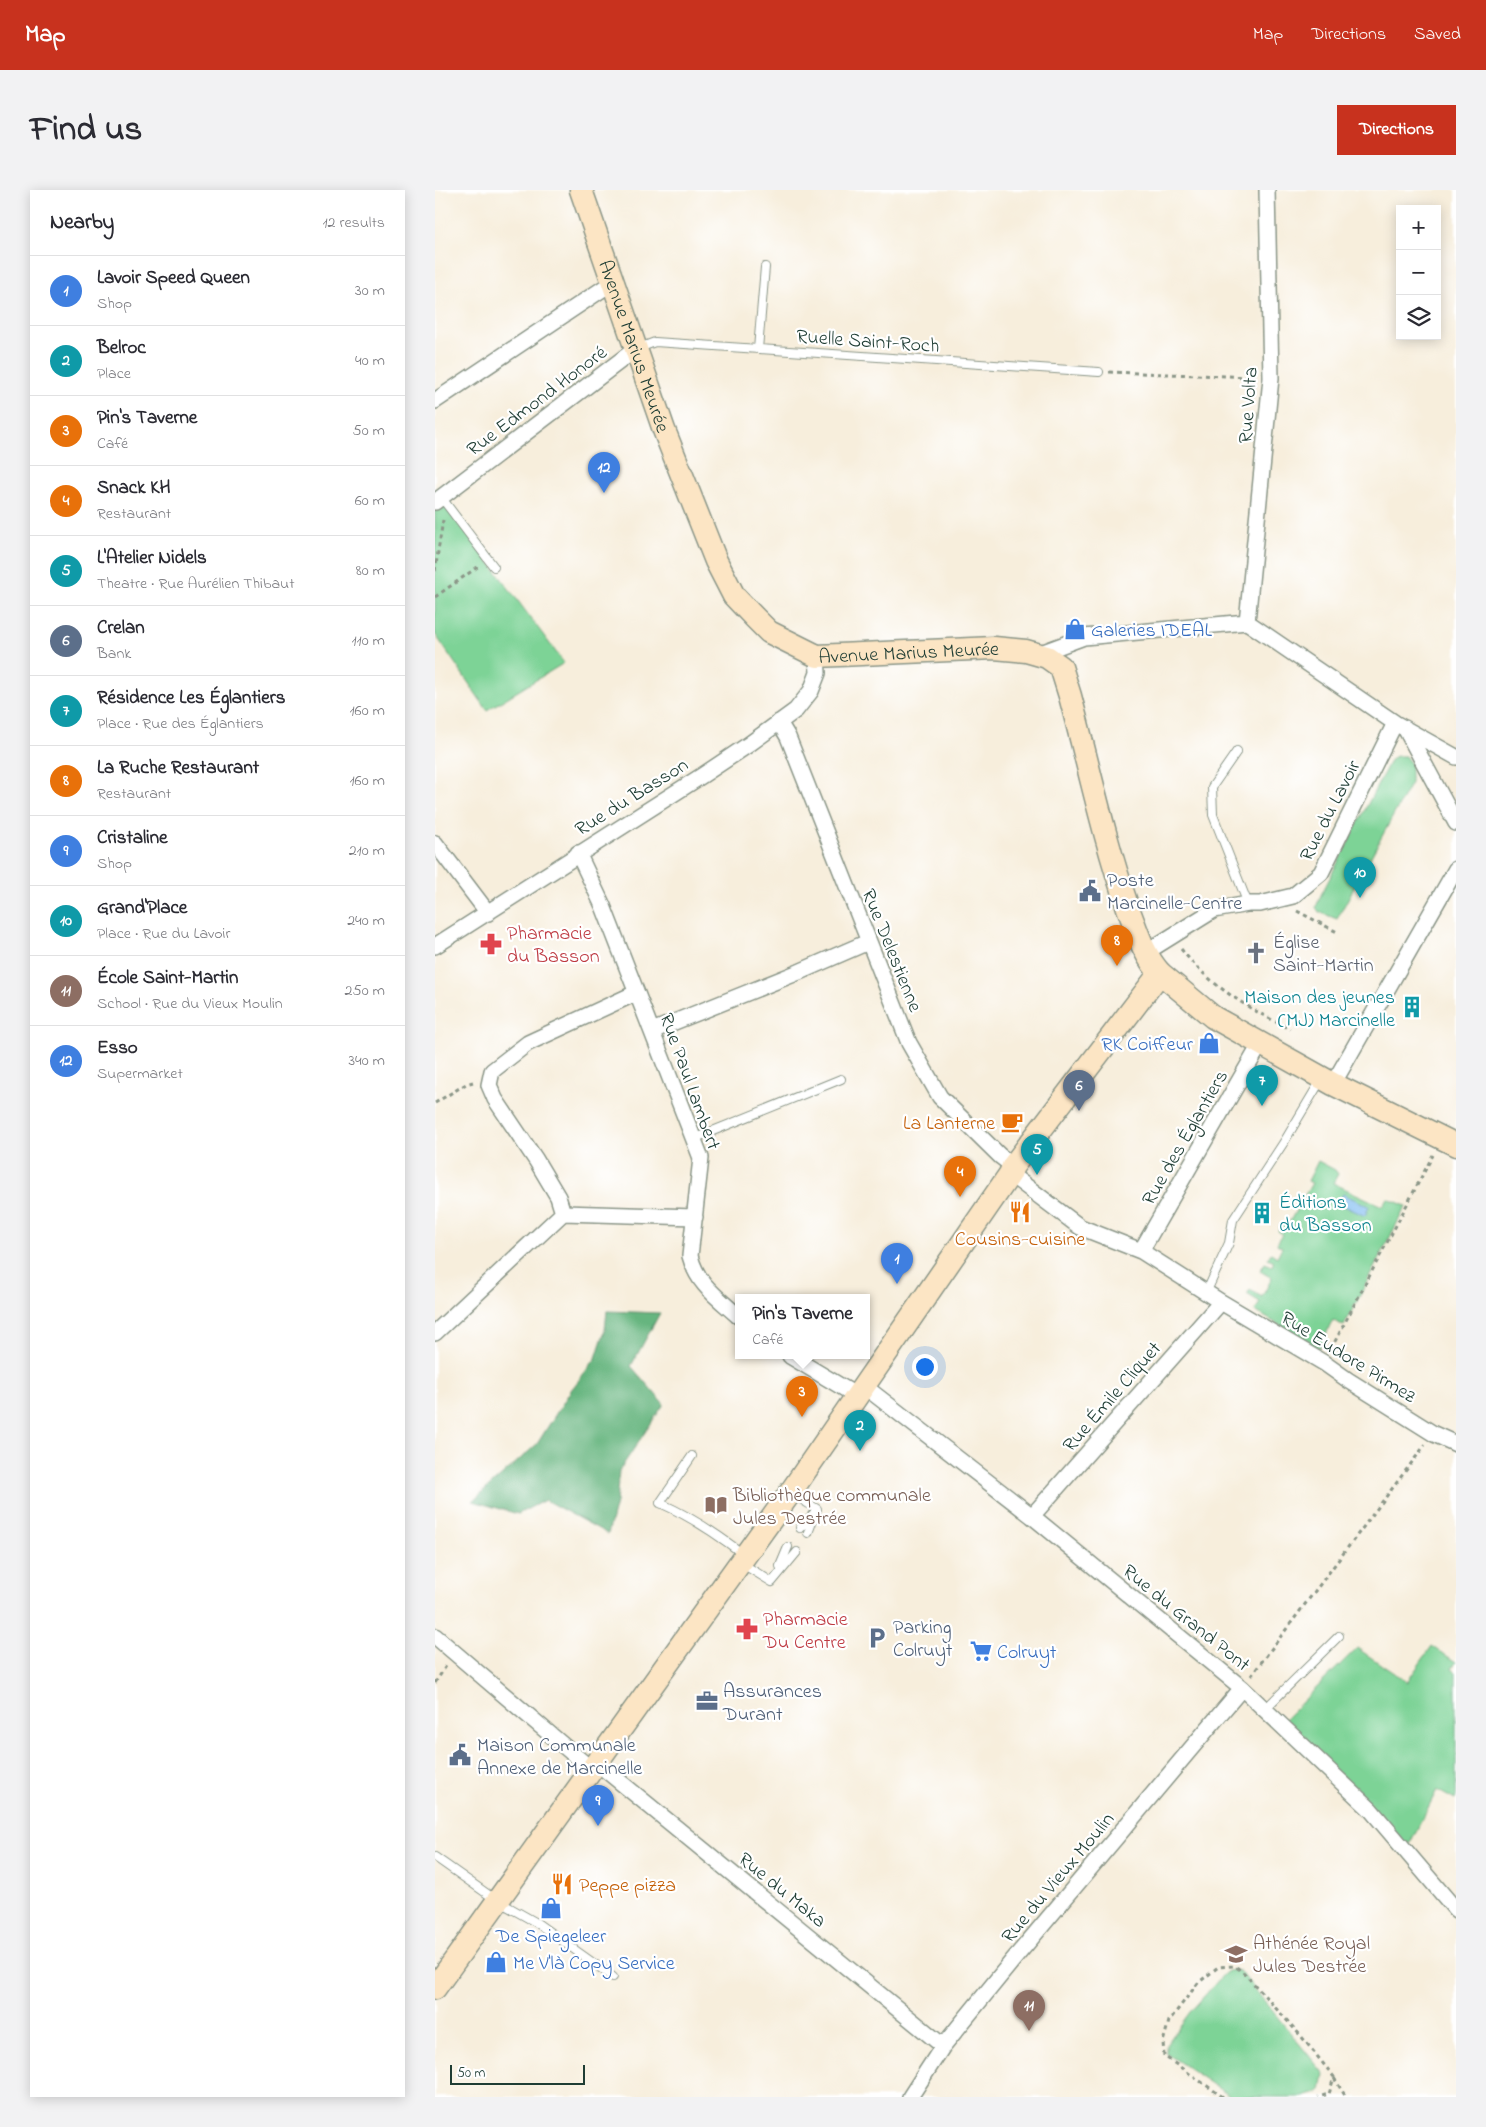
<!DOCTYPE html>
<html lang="en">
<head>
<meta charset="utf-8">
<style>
  body { margin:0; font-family:"Indie Flower",sans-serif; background:#f2f2f3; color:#2b2b33 }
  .controls { position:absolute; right:15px; top:15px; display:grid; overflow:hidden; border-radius:0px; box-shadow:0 2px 12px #0003 }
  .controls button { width:45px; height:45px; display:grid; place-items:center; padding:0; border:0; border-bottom:1px solid #e1e1e2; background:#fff; color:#2b2b33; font:25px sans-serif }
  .scale { position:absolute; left:15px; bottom:12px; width:135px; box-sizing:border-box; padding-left:5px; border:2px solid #1f3d34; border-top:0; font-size:14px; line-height:18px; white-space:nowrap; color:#1f3d34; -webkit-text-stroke:4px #fff; paint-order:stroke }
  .you { position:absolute; left:489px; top:1176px; width:18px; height:18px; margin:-12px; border:4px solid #fff; border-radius:50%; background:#1a73e8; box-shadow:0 0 0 8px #1a73e833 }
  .badge { display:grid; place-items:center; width:32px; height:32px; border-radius:50%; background:#c8321e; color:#fff; font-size:16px; font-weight:700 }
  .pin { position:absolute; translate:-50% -41px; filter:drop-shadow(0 1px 2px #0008) }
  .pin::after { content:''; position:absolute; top:26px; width:18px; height:15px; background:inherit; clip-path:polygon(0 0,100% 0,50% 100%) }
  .popup { position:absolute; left:300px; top:1104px; width:135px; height:65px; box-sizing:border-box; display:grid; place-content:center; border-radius:0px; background:#fff; filter:drop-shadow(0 1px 4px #0005); font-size:16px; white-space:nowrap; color:#7c7c81 }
  .popup b { font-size:19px; color:#2b2b33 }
  .popup::after { content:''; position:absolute; left:50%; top:100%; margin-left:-10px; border:10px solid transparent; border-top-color:#fff }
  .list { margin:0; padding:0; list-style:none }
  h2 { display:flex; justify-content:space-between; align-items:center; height:65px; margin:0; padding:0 20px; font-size:21px }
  h2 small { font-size:16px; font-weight:400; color:#7c7c81 }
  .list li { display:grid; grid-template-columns:32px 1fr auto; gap:15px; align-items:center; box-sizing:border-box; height:70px; padding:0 20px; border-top:1px solid #e1e1e2 }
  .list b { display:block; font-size:19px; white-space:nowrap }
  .list p { margin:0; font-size:16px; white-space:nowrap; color:#7c7c81 }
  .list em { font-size:16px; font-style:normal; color:#7c7c81 }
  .icon { flex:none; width:28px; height:28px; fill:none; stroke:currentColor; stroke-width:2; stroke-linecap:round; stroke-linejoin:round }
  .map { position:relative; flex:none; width:1021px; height:1907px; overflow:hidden; border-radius:0px }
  header { display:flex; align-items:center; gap:30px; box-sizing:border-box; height:70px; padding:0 25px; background:#c8321e; color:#fff }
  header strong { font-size:24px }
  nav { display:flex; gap:28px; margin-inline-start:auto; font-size:18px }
  .intro { display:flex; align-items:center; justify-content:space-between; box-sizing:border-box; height:120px; padding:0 30px }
  h1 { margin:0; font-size:35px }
  .button { padding:12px 22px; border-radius:0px; background:#c8321e; color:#fff; font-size:18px; font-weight:700 }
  main { display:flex; gap:30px; padding:0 30px }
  aside { flex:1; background:#fff; border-radius:0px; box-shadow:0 2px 12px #0003 }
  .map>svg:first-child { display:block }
  .green { fill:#7dd396; stroke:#4e8865 }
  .forest { fill:#66b57f; stroke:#42795a }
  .water { fill:#80bcf2; stroke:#507c93 }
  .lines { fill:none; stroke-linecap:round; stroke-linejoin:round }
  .service-casing { stroke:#8b9688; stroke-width:10 }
  .minor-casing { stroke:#8b9688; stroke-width:18 }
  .secondary-casing { stroke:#8b9688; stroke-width:25 }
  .path { stroke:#8b9688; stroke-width:3; stroke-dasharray:4 4; stroke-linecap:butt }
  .service { stroke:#fff; stroke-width:8 }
  .minor { stroke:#fff; stroke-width:15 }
  .secondary { stroke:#fce5c4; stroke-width:22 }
  .labels { text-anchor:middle; stroke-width:4.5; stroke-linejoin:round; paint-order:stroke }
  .street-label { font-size:20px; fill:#1f3d34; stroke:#fff }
  .shop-label { font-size:20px; fill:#366cbe; stroke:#fff; text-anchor:start }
  .service-label { font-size:20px; fill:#4e5e75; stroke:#fff; text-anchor:start }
  .health-label { font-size:20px; fill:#be3a42; stroke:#fff; text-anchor:start }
  .worship-label { font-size:20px; fill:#5b616d; stroke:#fff; text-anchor:start }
  .culture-label { font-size:20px; fill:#0d838f; stroke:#fff; text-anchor:end }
  .food-label { font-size:20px; fill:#c56008; stroke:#fff; text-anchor:end }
  .education-label { font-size:20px; fill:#785e54; stroke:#fff; text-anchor:start }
</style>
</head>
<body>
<header>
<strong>Map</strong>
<nav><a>Map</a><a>Directions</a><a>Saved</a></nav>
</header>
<div class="intro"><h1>Find us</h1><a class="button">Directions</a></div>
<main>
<aside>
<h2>Nearby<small>12 results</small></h2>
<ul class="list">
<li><span class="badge" style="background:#3f7fe0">1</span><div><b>Lavoir Speed Queen</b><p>Shop</p></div><em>30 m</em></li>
<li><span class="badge" style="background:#0f9aa8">2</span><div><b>Belroc</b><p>Place</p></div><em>40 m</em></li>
<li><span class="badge" style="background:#e8710a">3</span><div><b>Pin's Taverne</b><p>Café</p></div><em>50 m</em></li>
<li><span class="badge" style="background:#e8710a">4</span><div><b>Snack KH</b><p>Restaurant</p></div><em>60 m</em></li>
<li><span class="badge" style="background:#0f9aa8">5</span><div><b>L'Atelier Nidels</b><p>Theatre · Rue Aurélien Thibaut</p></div><em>80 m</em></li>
<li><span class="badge" style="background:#5c6f8a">6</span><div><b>Crelan</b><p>Bank</p></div><em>110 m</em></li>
<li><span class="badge" style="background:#0f9aa8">7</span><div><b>Résidence Les Églantiers</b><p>Place · Rue des Églantiers</p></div><em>160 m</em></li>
<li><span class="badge" style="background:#e8710a">8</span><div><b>La Ruche Restaurant</b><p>Restaurant</p></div><em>160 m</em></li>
<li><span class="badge" style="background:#3f7fe0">9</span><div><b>Cristaline</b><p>Shop</p></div><em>210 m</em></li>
<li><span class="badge" style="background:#0f9aa8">10</span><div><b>Grand'Place</b><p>Place · Rue du Lavoir</p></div><em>240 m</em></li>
<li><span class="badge" style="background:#8d6e63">11</span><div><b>École Saint-Martin</b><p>School · Rue du Vieux Moulin</p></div><em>250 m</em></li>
<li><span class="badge" style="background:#3f7fe0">12</span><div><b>Esso</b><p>Supermarket</p></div><em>340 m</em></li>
</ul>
</aside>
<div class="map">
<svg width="1021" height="1907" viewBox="0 0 1021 1907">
  <rect width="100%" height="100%" fill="#fff"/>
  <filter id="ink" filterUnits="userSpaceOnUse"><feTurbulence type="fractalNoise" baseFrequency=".02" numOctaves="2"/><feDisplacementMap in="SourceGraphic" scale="10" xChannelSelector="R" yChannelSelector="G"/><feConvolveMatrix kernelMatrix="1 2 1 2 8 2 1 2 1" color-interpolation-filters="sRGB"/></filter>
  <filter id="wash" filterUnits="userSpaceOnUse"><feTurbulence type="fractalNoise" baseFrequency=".0096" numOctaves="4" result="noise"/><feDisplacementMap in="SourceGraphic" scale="20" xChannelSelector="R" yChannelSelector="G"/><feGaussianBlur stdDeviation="1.12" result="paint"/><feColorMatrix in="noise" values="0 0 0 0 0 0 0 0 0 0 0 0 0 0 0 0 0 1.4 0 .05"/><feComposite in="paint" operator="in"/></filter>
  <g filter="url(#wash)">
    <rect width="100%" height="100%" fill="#f7eedc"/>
    <!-- green -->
    <path class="green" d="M 6,307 L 129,473 L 52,520 L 0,444 L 0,312 Z
      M 962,566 L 970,566 L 976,574 L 976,593 L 902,729 L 884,722 L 881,717 L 886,705 L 956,569 Z
      M 883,971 L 900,980 L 903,984 L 898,993 L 947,1016 L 952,1008 L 971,1016 L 909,1136 L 898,1130 L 884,1158 L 820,1121 L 825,1112 L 812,1104 L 815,1100 L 827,1107 L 837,1088 L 825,1081 L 830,1073 L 837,1076 L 839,1071 L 833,1068 L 836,1063 L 842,1067 L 847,1057 L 842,1054 L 847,1044 L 843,1041 L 846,1034 L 852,1036 L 877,993 L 873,991 Z
      M 997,1456 L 1021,1472 L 1017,1479 L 1021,1482 L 1021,1606 L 1020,1610 L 1002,1600 L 971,1661 L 845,1534 L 922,1458 L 972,1492 Z
      M 798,1780 L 804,1781 L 813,1791 L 889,1884 L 886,1900 L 882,1903 L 868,1907 L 796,1907 L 731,1863 L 731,1855 L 755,1822 L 788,1785 L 793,1781 Z"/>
    <!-- forest -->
    <path class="forest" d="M 172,1121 L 225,1123 L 196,1176 L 229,1214 L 184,1281 L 181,1313 L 173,1344 L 110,1310 L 83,1324 L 38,1311 L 102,1254 L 136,1200 L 161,1168 L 170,1140 Z"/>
    <!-- water -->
    <path class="water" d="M 908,1004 L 934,1016 L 930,1026 L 903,1013 Z"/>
  </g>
  <g filter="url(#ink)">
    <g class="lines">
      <!-- service casing -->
      <g class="service-casing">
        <path id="service" d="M 204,158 L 220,152 L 664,182
          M 323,159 L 330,77
          M 6,307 L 59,377
          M 802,561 L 777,597 L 778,625 L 813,714
          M 258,949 L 406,889
          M 771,1103 L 794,1053 L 798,1030 L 849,952 L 886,890
          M 257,1266 L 225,1313 C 255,1326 282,1344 308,1364
          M 356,1303 L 382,1319
          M 365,1338 L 380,1322
          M 373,1343 L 382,1319
          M 306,1373 L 337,1392 L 362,1362
          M 345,1376 L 353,1357
          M 830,1519 L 904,1446
          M 0,1667 L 61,1710 L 102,1733 L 178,1787"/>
      </g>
      <!-- minor casing -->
      <g class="minor-casing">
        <path id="minor" d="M 0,211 L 178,92
          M 0,312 L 202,158
          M 812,432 L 836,188 L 832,0
          M 603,464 L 649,447 L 812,432 L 960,533 L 1021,567
          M 344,532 L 353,547 L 474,853 L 505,907 L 565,966 L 578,976
          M 970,538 L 1021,633
          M 0,653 L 53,723
          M 143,663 L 168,716 L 266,968 L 255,1066 C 262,1094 282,1107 303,1126
          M 0,756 L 268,585 L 313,555 L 361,520 L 376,501 L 383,483 L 382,466
          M 710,763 L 779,720 L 813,714 L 825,714 L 858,706 L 886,683 L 960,533
          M 217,841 L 364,782 L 433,752
          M 898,894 L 1021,679
          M 575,984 L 645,1037 L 706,1061 L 786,1112 L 889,1173 L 913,1190 L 999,1244 L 1021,1254
          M 128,1023 L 123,1007 L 101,970 L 60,909 L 54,895 L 57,881 L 93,853 L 201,803
          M 706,1061 L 826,853
          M 0,1143 L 128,1023 L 260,1027
          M 355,1166 L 422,1206
          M 429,1196 L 597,1326 L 807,1498 L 936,1620 L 1021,1720
          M 597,1326 L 786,1112
          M 0,1446 L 157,1580
          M 162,1573 L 508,1856
          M 475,1907 L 508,1856 L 578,1770 L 807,1498"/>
      </g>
      <!-- secondary casing -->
      <g class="secondary-casing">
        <g id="secondary">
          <path id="s1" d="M 146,0 L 229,240 L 281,371 L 299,406 L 319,427 L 334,442 L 382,466 L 559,458 L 591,461 L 612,467 L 626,477 L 635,506 C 654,577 669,649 693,718 C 702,741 708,764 725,783 L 778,827 L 898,894 L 1021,955"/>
          <path d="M 0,1798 L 355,1303 L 575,984 L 578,976 L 725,783"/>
        </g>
      </g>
      <!-- path -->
      <path class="path" d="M 674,182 L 820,187
        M 0,381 L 8,330
        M 0,407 L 44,376
        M 862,721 L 902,742
        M 746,759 C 775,796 814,819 855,839
        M 0,913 L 31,894 L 38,892
        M 896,1159 L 998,965
        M 816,1486 L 990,1255
        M 0,1493 L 11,1476
        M 899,1888 L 911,1907
        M 788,1907 L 729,1866 L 728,1852 L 734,1831 L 763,1793 L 783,1777 L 800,1776 L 809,1783 L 866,1846 L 899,1887 L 894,1904 L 883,1907"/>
      <!-- service -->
      <use href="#service" class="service"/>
      <!-- minor -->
      <use href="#minor" class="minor"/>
      <!-- secondary -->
      <use href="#secondary" class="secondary"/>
    </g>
  </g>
  <!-- icons -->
  <defs>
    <g id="shop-bare" transform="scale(1.725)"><path d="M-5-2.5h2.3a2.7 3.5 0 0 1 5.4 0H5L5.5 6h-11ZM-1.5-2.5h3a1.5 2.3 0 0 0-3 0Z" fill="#3f7fe0" stroke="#fff" stroke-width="2.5" paint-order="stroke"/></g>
    <g id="civic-bare" transform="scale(1.725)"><path d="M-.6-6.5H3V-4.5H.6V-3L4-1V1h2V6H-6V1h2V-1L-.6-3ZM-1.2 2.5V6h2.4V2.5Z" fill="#5c6f8a" stroke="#fff" stroke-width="2.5" paint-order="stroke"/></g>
    <g id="pharmacy-bare" transform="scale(1.725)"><path d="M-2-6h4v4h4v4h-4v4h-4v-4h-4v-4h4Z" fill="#e0444e" stroke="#fff" stroke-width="2.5" paint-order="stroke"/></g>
    <g id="church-bare" transform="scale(1.725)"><path d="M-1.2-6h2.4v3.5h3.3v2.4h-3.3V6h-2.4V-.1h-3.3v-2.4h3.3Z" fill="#6b7280" stroke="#fff" stroke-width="2.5" paint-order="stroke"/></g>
    <g id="building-bare" transform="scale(1.725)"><path d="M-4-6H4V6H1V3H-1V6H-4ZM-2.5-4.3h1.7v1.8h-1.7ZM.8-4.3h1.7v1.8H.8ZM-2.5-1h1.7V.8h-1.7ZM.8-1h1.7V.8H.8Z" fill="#0f9aa8" stroke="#fff" stroke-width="2.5" paint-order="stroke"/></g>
    <g id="cafe-bare" transform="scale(1.725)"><path d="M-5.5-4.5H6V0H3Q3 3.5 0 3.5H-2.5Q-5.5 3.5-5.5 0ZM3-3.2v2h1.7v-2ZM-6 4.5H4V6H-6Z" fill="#e8710a" stroke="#fff" stroke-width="2.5" paint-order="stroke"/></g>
    <g id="restaurant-bare" transform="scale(1.725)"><path d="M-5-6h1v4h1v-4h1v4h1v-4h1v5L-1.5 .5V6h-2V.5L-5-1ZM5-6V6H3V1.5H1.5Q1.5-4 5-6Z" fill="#e8710a" stroke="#fff" stroke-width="2.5" paint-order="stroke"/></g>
    <g id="library-bare" transform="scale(1.725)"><path d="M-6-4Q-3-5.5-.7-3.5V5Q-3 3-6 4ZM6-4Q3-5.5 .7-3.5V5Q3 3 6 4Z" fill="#8d6e63" stroke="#fff" stroke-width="2.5" paint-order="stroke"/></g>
    <g id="parking-bare" transform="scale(1.725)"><path d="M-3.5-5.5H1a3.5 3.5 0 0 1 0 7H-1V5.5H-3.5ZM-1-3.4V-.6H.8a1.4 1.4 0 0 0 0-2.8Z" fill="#5c6f8a" stroke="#fff" stroke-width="2.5" paint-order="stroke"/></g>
    <g id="supermarket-bare" transform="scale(1.725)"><path d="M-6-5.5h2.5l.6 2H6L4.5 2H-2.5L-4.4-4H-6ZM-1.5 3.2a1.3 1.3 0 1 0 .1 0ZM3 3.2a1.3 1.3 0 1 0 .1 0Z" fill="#3f7fe0" stroke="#fff" stroke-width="2.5" paint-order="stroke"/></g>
    <g id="office-bare" transform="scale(1.725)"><path d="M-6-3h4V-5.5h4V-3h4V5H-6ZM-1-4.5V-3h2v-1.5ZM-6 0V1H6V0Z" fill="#5c6f8a" stroke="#fff" stroke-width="2.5" paint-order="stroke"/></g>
    <g id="school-bare" transform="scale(1.725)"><path d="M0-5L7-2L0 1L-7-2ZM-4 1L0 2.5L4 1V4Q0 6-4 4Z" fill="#8d6e63" stroke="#fff" stroke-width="2.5" paint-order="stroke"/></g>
  </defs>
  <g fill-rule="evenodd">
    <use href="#shop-bare" x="640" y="439"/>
    <use href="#civic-bare" x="655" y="701"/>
    <use href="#pharmacy-bare" x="56" y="754"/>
    <use href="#church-bare" x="821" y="763"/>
    <use href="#building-bare" x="977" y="817"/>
    <use href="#shop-bare" x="774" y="853"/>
    <use href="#cafe-bare" x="577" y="932"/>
    <use href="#restaurant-bare" x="585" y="1022"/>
    <use href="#building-bare" x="827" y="1023"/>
    <use href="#library-bare" x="281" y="1315"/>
    <use href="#pharmacy-bare" x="312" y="1439"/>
    <use href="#parking-bare" x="442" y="1448"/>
    <use href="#supermarket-bare" x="546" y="1461"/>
    <use href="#office-bare" x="272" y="1511"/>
    <use href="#civic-bare" x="25" y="1565"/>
    <use href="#restaurant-bare" x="127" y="1694"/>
    <use href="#shop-bare" x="116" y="1718"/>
    <use href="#school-bare" x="801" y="1764"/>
    <use href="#shop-bare" x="61" y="1772"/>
  </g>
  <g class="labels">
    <!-- street labels -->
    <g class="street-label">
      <text transform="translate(433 150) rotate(4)" y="7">Ruelle Saint-Roch</text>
      <text dy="7" stroke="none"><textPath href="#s1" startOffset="165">Avenue Marius Meurée</textPath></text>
      <text transform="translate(101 210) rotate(-37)" y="7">Rue Edmond Honoré</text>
      <text transform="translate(812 215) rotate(-86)" y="7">Rue Volta</text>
      <text dy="7" stroke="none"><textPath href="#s1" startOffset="630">Avenue Marius Meurée</textPath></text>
      <text transform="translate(196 606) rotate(-32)" y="7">Rue du Basson</text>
      <text transform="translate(894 620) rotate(-63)" y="7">Rue du Lavoir</text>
      <text transform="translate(458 760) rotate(68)" y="7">Rue Delestienne</text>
      <text transform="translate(256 891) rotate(70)" y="7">Rue Paul Lambert</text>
      <text transform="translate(749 947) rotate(-60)" y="7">Rue des Églantiers</text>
      <text transform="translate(914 1166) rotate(32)" y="7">Rue Eudore Pirmez</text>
      <text transform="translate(676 1206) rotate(-49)" y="7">Rue Émile Cliquet</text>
      <text transform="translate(752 1427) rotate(39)" y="7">Rue du Grand Pont</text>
      <text transform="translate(622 1687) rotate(-50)" y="7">Rue du Vieux Moulin</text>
      <text transform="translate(348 1699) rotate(39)" y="7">Rue du Maka</text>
    </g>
    <!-- shop labels -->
    <g class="shop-label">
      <text x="656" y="446">Galeries IDEAL</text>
      <text x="758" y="860" text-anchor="end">RK Coiffeur</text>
      <text x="562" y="1468">Colruyt</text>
      <text x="116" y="1752" text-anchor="middle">De Spiegeleer</text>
      <text x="78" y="1779">Me V'là Copy Service</text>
    </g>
    <!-- service labels -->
    <g class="service-label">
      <text x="672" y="696">Poste<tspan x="672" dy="23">Marcinelle-Centre</tspan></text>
      <text x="458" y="1443">Parking<tspan x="458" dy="23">Colruyt</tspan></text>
      <text x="288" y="1507">Assurances<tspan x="288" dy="23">Durant</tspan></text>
      <text x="42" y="1561">Maison Communale<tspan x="42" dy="23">Annexe de Marcinelle</tspan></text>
    </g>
    <!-- health labels -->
    <g class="health-label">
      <text x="72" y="749">Pharmacie<tspan x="72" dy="23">du Basson</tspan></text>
      <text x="328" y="1435">Pharmacie<tspan x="328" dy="23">Du Centre</tspan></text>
    </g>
    <!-- worship labels -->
    <g class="worship-label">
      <text x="838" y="758">Église<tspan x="838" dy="23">Saint-Martin</tspan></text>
    </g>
    <!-- culture labels -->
    <g class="culture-label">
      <text x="960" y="813">Maison des jeunes<tspan x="960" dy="23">(MJ) Marcinelle</tspan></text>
      <text x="844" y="1018" text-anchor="start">Éditions<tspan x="844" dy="23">du Basson</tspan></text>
    </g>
    <!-- food labels -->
    <g class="food-label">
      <text x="560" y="939">La Lanterne</text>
      <text x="585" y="1055" text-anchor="middle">Cousins-cuisine</text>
      <text x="144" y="1701" text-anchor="start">Peppe pizza</text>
    </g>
    <!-- education labels -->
    <g class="education-label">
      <text x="298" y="1311">Bibliothèque communale<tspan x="298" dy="23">Jules Destrée</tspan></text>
      <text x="818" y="1759">Athénée Royal<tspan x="818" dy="23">Jules Destrée</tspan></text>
    </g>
  </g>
</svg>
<div class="controls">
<button>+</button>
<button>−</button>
<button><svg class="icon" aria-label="layers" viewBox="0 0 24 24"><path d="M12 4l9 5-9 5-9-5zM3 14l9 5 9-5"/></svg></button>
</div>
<div class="scale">50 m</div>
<div class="you"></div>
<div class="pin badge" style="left:462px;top:1094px;background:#3f7fe0">1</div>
<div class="pin badge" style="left:425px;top:1261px;background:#0f9aa8">2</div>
<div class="pin badge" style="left:367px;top:1227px;background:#e8710a">3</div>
<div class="popup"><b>Pin's Taverne</b>Café</div>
<div class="pin badge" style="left:525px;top:1007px;background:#e8710a">4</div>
<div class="pin badge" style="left:602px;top:985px;background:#0f9aa8">5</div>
<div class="pin badge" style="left:644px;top:921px;background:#5c6f8a">6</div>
<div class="pin badge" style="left:827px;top:916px;background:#0f9aa8">7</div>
<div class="pin badge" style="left:682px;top:776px;background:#e8710a">8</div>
<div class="pin badge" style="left:163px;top:1636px;background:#3f7fe0">9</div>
<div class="pin badge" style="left:925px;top:708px;background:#0f9aa8">10</div>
<div class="pin badge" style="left:594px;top:1841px;background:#8d6e63">11</div>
<div class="pin badge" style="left:169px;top:303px;background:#3f7fe0">12</div>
</div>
</main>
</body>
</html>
